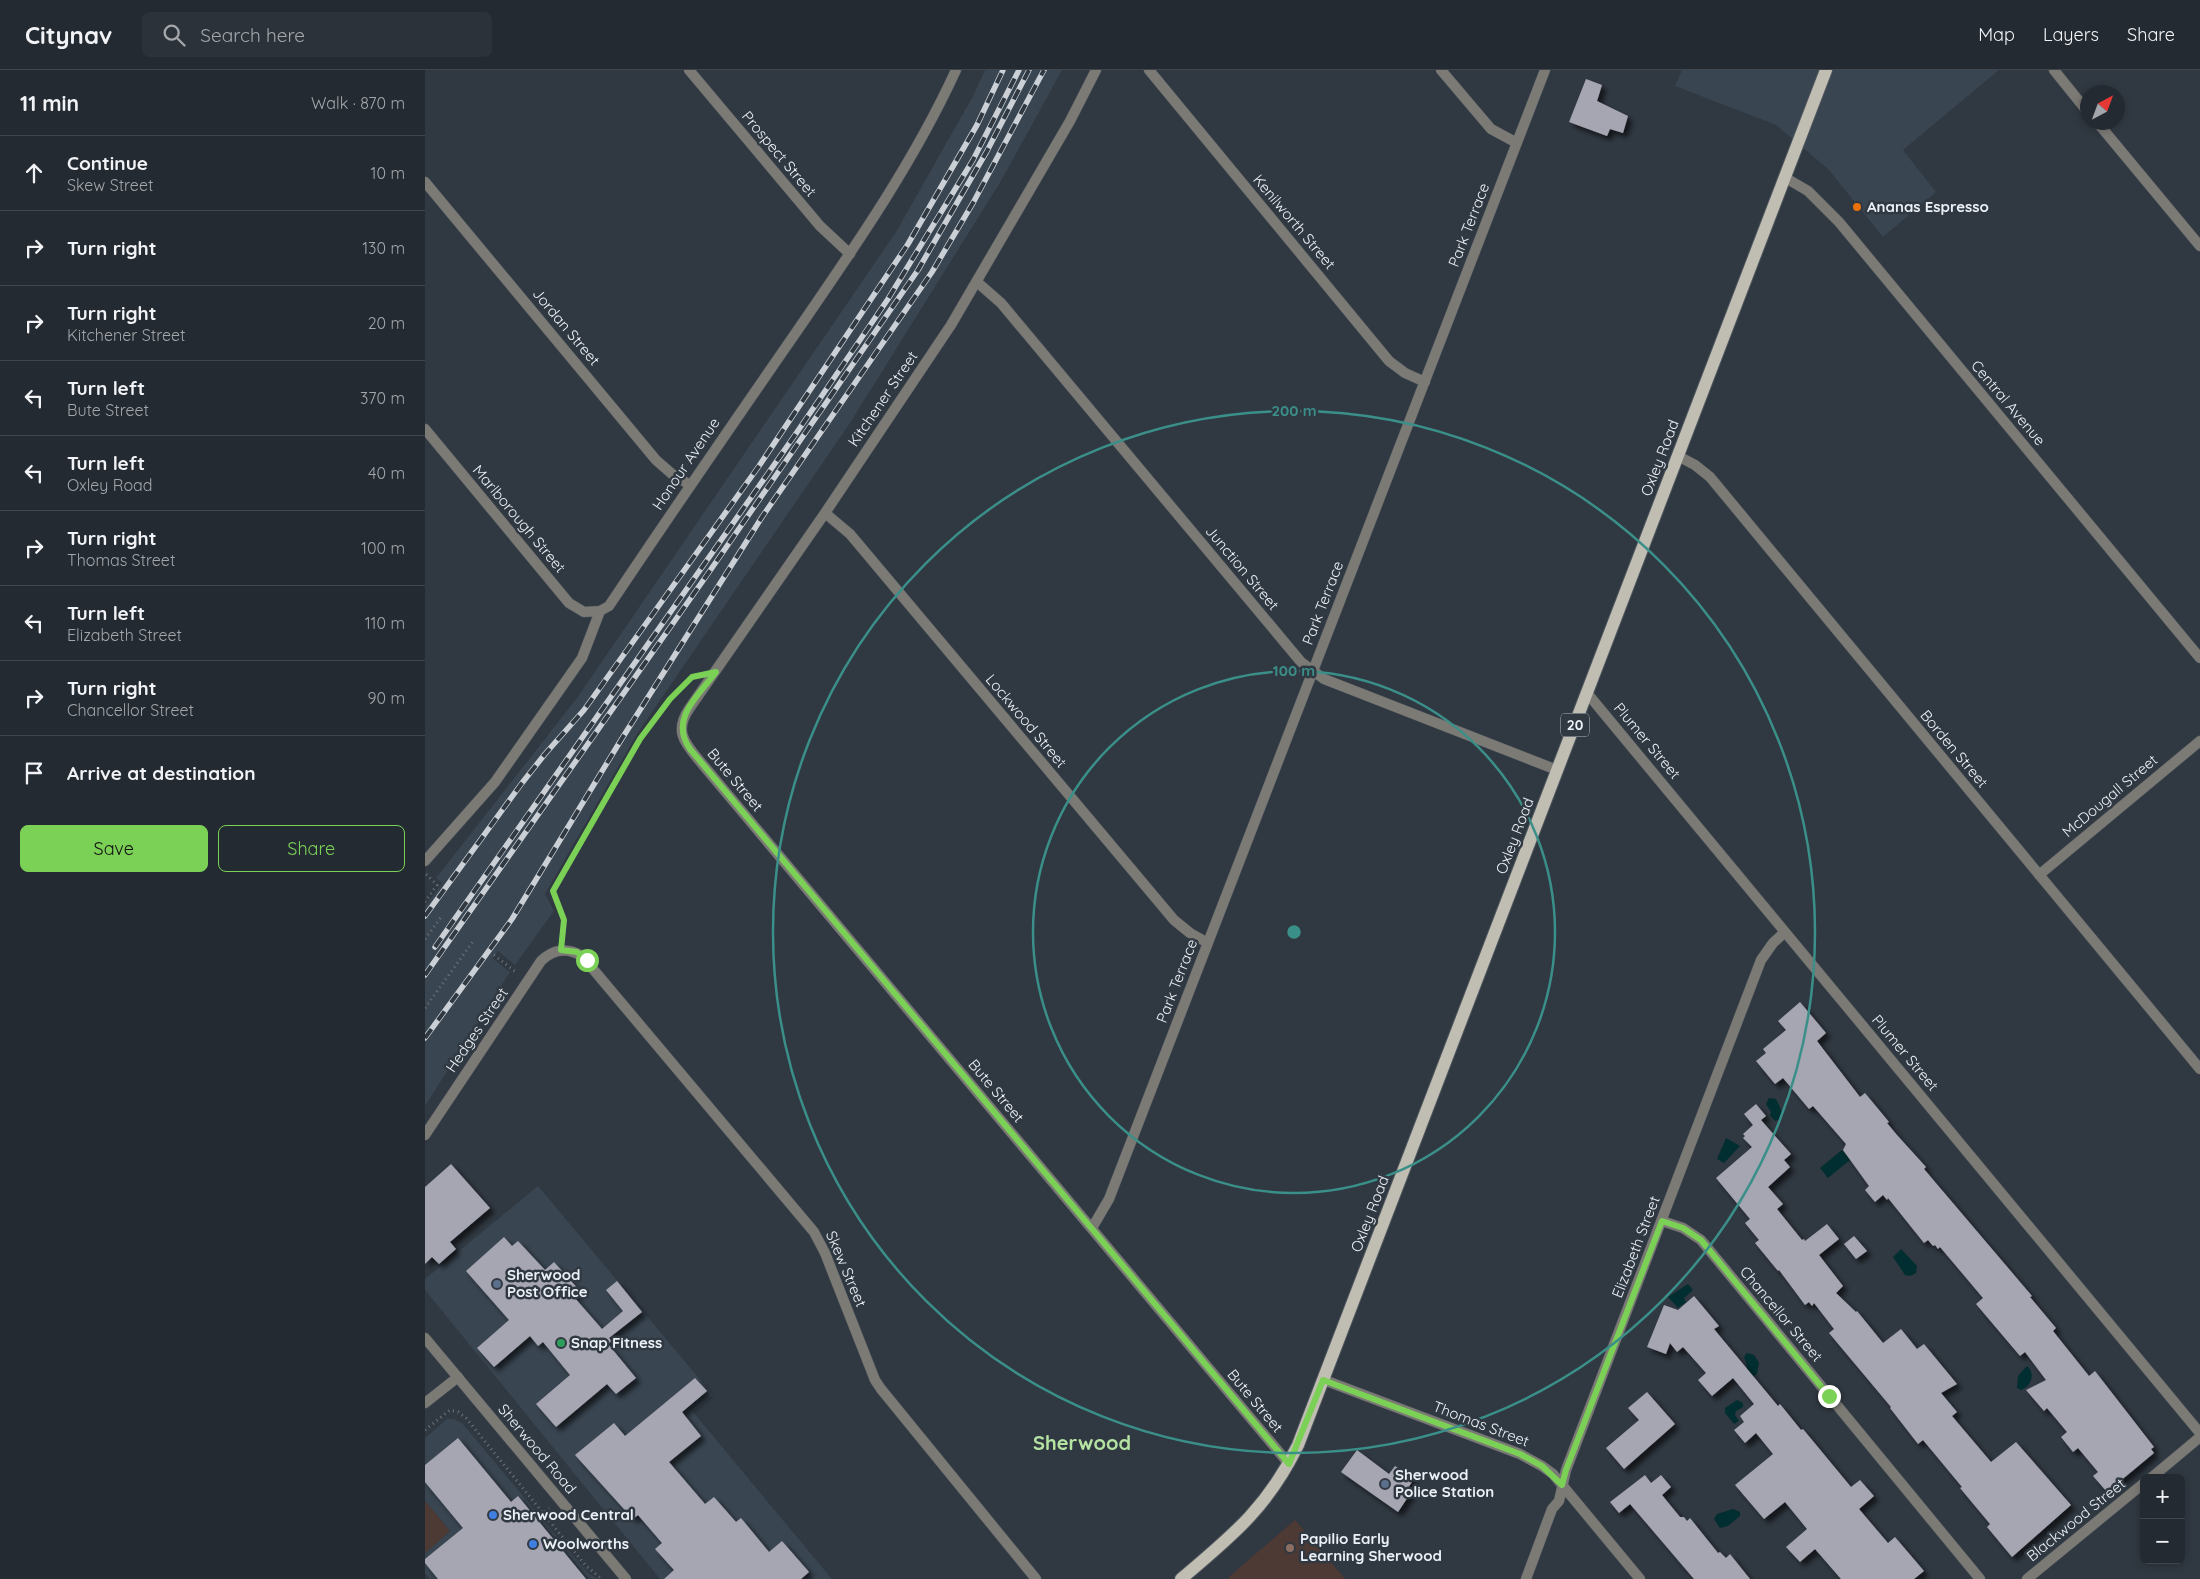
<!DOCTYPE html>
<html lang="en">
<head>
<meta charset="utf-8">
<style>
  body { margin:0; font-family:Quicksand,sans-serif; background:#2c3239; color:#f1f3f6 }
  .controls { position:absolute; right:15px; bottom:15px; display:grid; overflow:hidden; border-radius:8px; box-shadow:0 2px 8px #0003 }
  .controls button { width:45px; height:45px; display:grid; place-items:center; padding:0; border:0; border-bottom:1px solid #41464d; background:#242a31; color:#f1f3f6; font:25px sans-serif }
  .compass { position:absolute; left:1655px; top:15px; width:45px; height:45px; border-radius:50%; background:#242a31; box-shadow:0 2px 8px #0003; rotate:41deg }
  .stop { position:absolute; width:15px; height:15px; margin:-11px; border:4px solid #7bd156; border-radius:50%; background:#fff }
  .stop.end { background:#7bd156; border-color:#fff; box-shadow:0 1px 5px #0008 }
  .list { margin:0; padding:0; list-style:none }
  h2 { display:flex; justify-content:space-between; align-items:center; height:65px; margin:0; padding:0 20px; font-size:21px }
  h2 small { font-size:16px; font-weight:400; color:#a3a7ab }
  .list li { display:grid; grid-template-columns:32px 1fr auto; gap:15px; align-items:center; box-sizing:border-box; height:75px; padding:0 20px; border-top:1px solid #41464d }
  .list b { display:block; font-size:19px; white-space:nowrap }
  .list p { margin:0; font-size:16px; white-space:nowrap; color:#a3a7ab }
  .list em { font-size:16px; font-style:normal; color:#a3a7ab }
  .actions { display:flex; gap:10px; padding:15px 20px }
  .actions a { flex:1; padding:11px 0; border:1px solid #7bd156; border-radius:8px; text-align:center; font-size:18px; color:#7bd156 }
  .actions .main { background:#7bd156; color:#111 }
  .icon { flex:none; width:28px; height:28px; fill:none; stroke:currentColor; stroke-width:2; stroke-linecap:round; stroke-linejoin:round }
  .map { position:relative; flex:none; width:1775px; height:1509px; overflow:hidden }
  header { display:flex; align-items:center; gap:30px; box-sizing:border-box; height:70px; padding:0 25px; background:#242a31; border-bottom:1px solid #41464d }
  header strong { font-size:24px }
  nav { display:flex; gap:28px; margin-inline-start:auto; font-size:18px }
  .search { width:350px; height:45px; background:#2c3239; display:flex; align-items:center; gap:12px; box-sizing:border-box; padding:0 18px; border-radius:8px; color:#a3a7ab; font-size:19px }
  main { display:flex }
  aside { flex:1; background:#242a31 }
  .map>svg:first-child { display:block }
  .built { fill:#394551 }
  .education { fill:#4e3a34 }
  .water { fill:#002e31 }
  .building { fill:#a6a5b2; filter:url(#shadow) }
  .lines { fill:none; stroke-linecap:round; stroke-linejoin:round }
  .minor-casing { stroke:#4e565e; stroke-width:11 }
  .tertiary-casing { stroke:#4e565e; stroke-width:11 }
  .primary-casing { stroke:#4e565e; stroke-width:14 }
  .path { stroke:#6d747c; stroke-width:3; stroke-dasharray:1 4; stroke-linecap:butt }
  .minor { stroke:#7c7a75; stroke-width:10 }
  .tertiary { stroke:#7c7a75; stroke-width:10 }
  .primary { stroke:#c0bdb2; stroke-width:12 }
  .rail-casing { stroke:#cad0d6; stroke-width:5.5 }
  .rail { stroke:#303841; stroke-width:4; stroke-dasharray:11; stroke-linecap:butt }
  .route { stroke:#7bd156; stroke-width:6 }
  .ring { fill:none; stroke:#3b8f89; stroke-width:2.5 }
  .food-dot { fill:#e8710a; stroke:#303841; stroke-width:2 }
  .service-dot { fill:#5c6f8a; stroke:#303841; stroke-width:2 }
  .leisure-dot { fill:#2e9e5b; stroke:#303841; stroke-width:2 }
  .shop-dot { fill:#3f7fe0; stroke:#303841; stroke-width:2 }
  .education-dot { fill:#8d6e63; stroke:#303841; stroke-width:2 }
  .labels { text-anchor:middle; stroke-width:5; stroke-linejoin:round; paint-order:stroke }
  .shield { fill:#303841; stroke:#b4bac0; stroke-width:1 }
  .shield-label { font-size:14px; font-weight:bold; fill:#ecf1f7 }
  .street-label { font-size:15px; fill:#ecf1f7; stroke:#303841 }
  .poi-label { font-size:15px; font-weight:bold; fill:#ecf1f7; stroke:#303841; text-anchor:start }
  .district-label { font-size:20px; font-weight:bold; fill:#b4e3a2; stroke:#303841 }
  .centre { fill:#3b8f89; stroke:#303841; stroke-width:2.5 }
  .ring-label { font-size:15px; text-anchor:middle; font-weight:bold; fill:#3b8f89; stroke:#303841; stroke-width:5; stroke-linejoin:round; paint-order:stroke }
</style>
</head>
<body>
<header>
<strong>Citynav</strong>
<div class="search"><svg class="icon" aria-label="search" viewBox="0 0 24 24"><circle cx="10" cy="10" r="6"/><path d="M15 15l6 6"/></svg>Search here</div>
<nav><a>Map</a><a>Layers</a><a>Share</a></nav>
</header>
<main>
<aside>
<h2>11 min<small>Walk · 870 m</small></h2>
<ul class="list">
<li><svg class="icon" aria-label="ahead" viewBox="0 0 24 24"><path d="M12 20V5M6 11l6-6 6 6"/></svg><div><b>Continue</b><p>Skew Street</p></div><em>10 m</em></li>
<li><svg class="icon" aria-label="right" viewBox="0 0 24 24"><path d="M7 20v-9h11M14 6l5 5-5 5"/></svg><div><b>Turn right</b></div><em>130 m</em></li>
<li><svg class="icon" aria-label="right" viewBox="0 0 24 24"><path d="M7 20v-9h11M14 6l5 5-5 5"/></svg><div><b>Turn right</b><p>Kitchener Street</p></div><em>20 m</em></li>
<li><svg class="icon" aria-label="left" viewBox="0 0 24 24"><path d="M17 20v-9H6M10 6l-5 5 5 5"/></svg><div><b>Turn left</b><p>Bute Street</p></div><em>370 m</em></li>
<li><svg class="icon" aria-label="left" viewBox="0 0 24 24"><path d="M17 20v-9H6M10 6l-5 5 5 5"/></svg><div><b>Turn left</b><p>Oxley Road</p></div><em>40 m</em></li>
<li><svg class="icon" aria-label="right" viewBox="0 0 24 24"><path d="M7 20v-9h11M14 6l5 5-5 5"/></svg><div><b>Turn right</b><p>Thomas Street</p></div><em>100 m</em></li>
<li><svg class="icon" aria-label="left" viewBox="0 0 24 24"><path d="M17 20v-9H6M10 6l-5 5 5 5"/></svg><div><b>Turn left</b><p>Elizabeth Street</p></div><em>110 m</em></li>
<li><svg class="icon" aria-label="right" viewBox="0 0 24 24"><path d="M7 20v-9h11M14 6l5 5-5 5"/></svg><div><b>Turn right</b><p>Chancellor Street</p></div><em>90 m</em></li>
<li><svg class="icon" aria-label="arrive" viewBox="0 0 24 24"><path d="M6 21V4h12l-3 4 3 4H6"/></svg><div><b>Arrive at destination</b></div></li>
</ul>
<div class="actions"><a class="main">Save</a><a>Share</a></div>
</aside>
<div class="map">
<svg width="1775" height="1509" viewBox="0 0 1775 1509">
  <defs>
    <filter id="shadow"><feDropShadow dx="4.5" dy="4.5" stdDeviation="2.5" flood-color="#0009"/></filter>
  </defs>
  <rect width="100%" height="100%" fill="#303841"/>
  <!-- built -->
  <path class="built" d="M 560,0 L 637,0 L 576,111 L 425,353 L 212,664 L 120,824 L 129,841 L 90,895 L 73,881 L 67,888 L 85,902 L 0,1036 L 0,837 L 17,813 L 11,808 L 152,628 L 471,162 L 548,26 Z
    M 1257,0 L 1574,0 L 1478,80 L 1511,122 L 1458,167 L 1403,99 L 1351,55 L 1250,16 Z
    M 113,1116 L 288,1325 L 268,1342 L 407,1509 L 235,1509 L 0,1220 L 0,1209 Z
    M 22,1349 L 29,1349 L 37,1353 L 163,1503 L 173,1509 L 5,1509 L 0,1503 L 0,1483 L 25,1461 L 0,1431 L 0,1368 Z"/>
  <!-- education -->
  <path class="education" d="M 0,1431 L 25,1461 L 0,1483 Z
    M 870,1450 L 920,1509 L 803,1509 L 805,1506 Z"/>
  <!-- water -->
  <path class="water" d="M 1344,1028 L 1351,1029 L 1357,1042 L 1355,1049 L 1350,1051 L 1345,1045 L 1346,1042 L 1341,1034 Z
    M 1301,1068 L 1315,1076 L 1299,1093 L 1292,1089 Z
    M 1417,1080 L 1425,1090 L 1403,1108 L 1395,1098 Z
    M 1476,1179 L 1492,1196 L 1491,1203 L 1485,1206 L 1480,1205 L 1468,1187 Z
    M 1263,1214 L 1268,1220 L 1259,1228 L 1261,1232 L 1253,1238 L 1243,1227 Z
    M 1322,1283 L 1329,1285 L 1334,1293 L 1332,1304 L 1329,1306 L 1325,1305 L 1321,1300 L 1322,1296 L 1319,1287 Z
    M 1602,1296 C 1611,1303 1606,1317 1596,1320 L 1592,1318 L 1593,1306 Z
    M 1312,1330 L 1318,1333 L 1318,1337 L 1311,1341 L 1310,1345 L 1314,1351 L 1309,1354 L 1300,1343 L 1300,1338 Z
    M 1308,1439 L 1315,1442 L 1315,1446 L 1303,1456 L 1295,1458 L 1289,1449 L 1292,1444 Z"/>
  <!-- building -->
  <path class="building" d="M 1161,9 L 1177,15 L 1172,31 L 1203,46 L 1198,63 L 1185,59 L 1182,66 L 1144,52 Z
    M 1375,932 L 1401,963 L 1392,971 L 1435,1027 L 1440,1023 L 1464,1052 L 1462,1053 L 1472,1065 L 1501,1097 L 1499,1099 L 1607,1226 L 1605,1227 L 1631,1258 L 1628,1261 L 1664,1306 L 1670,1301 L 1729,1377 L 1726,1379 L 1729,1383 L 1682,1422 L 1668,1406 L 1673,1402 L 1653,1378 L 1648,1382 L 1636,1367 L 1642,1362 L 1622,1338 L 1619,1341 L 1601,1320 L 1621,1310 L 1600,1282 L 1595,1286 L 1551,1234 L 1558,1228 L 1515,1177 L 1513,1179 L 1510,1175 L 1508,1176 L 1503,1170 L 1499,1173 L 1463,1128 L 1462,1130 L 1458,1125 L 1450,1132 L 1440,1120 L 1444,1116 L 1418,1080 L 1421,1074 L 1388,1036 L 1384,1039 L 1358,1008 L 1350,1014 L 1331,991 L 1341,983 L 1338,979 L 1361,960 L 1353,951 Z
    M 1331,1034 L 1341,1046 L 1336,1050 L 1366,1084 L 1359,1090 L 1365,1097 L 1343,1117 L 1358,1134 L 1352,1139 L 1377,1170 L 1379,1169 L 1380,1171 L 1402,1154 L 1414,1169 L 1394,1185 L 1418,1216 L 1411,1223 L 1431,1242 L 1432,1241 L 1458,1273 L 1476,1259 L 1492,1279 L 1499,1274 L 1532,1314 L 1516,1323 L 1532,1342 L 1527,1346 L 1566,1392 L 1591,1372 L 1646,1435 L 1587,1487 L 1562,1457 L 1565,1454 L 1535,1418 L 1537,1417 L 1498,1370 L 1493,1374 L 1465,1338 L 1466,1337 L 1404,1263 L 1409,1259 L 1389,1233 L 1387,1236 L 1384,1232 L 1380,1235 L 1354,1200 L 1353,1201 L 1330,1173 L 1334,1170 L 1320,1153 L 1325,1149 L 1291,1108 L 1327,1077 L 1318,1068 L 1320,1066 L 1318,1064 L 1328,1055 L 1319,1044 Z
    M 26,1094 L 65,1138 L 25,1172 L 31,1179 L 14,1194 L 7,1187 L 0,1194 L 0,1117 Z
    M 1429,1166 L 1442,1181 L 1431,1189 L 1419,1174 Z
    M 79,1167 L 87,1176 L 93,1171 L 120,1200 L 129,1192 L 155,1221 L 149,1227 L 177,1259 L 198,1241 L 181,1220 L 192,1211 L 217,1242 L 184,1268 L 187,1271 L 183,1274 L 211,1308 L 191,1324 L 182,1314 L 131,1357 L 111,1334 L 145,1305 L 118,1272 L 113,1276 L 105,1266 L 69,1297 L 52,1278 L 84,1250 L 41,1201 Z
    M 1269,1226 L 1294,1256 L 1289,1259 L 1353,1336 L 1355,1334 L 1376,1360 L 1378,1359 L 1426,1417 L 1435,1410 L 1449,1426 L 1434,1439 L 1463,1473 L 1470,1467 L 1499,1501 L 1489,1509 L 1416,1509 L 1390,1479 L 1375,1492 L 1361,1477 L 1382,1459 L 1360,1432 L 1339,1449 L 1310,1415 L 1348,1384 L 1331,1363 L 1320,1373 L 1309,1360 L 1319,1352 L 1315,1346 L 1329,1334 L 1308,1308 L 1287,1326 L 1273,1310 L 1281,1303 L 1258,1277 L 1252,1282 L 1245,1273 L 1241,1284 L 1222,1277 L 1239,1235 L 1253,1240 Z
    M 270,1308 L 282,1321 L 257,1342 L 276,1366 L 244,1392 L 280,1434 L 289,1427 L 311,1452 L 316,1448 L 344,1482 L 357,1471 L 384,1502 L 376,1509 L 239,1509 L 249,1500 L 230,1479 L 237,1473 L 213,1445 L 208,1449 L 150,1385 L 189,1353 L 200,1366 Z
    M 1222,1322 L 1250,1354 L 1199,1399 L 1181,1378 L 1214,1350 L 1203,1338 Z
    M 33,1368 L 86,1432 L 93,1426 L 161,1509 L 13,1509 L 0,1493 L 0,1489 L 38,1458 L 0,1412 L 0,1395 Z
    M 932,1380 L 964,1404 L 970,1396 L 989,1409 L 983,1418 L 987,1421 L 973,1442 L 916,1402 Z
    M 1220,1405 L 1226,1413 L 1236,1405 L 1246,1417 L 1237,1425 L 1255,1447 L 1259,1447 L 1262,1451 L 1265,1448 L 1293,1483 L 1295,1482 L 1301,1488 L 1305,1484 L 1325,1509 L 1269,1509 L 1205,1434 L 1194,1443 L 1185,1432 Z"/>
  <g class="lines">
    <!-- minor casing -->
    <g class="minor-casing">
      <path id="minor" d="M 264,0 L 395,156 L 425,184
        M 671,0 L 645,51 L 526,255 L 400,443 L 264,639 C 250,660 258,671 273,689 L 864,1394
        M 724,0 L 964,291 L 980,303 L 1000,312
        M 1016,0 L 1066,59 L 1092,73
        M 1629,0 L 1662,41
        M 1672,52 L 1775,176
        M 1359,107 L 1383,121 L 1414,152 L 1775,588
        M 0,112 L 231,390 L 247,404 L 265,415
        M 552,212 L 576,233 L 876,592 L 899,609 L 1132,700
        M 1253,386 L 1270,395 L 1285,407 L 1775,999
        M 400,443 L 425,464 L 749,850 L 765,863 L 783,873
        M 1162,623 L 1775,1363
        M 1614,805 L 1775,671
        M 0,1065 L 116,891 C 128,879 142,877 157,886 L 389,1162 L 400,1183 L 450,1310 L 456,1319 L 611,1509
        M 1237,1151 L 1258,1158 L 1276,1170 L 1555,1509
        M 667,1158 L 684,1129 L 1120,0
        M 899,1310 L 1095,1384 L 1117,1396 L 1128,1404 L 1215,1509
        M 0,1333 L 33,1307
        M 1726,1408 L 1775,1367
        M 1101,1509 L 1127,1439 L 1134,1431 L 1141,1400 L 1336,890 L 1348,873 L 1360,862
        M 1602,1509 L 1719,1413"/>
    </g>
    <!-- tertiary casing -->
    <g class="tertiary-casing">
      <path id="tertiary" d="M 0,359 L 144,533 L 159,542 L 175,541
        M 0,791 L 70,712 L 157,588 L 175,541 L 184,536 C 246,443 309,352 372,261 C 429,178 489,92 531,0
        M 0,1268 L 201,1509"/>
    </g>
    <!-- primary casing -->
    <g class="primary-casing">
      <path id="primary" d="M 756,1509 C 807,1466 843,1437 873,1375 L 1401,0"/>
    </g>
    <!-- path -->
    <path class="path" d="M 0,832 L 12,815 L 0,803
      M 138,868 L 139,850 L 128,821 C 169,749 207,665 267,607 L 271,606
      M 0,869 L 16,847
      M 69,885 L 92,903
      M 0,938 L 49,870
      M 0,1360 L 25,1340 L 33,1342 L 41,1348 L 118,1443 L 124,1438
      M 118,1443 L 161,1496 L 177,1509"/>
    <!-- minor -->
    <use href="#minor" class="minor"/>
    <!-- tertiary -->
    <use href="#tertiary" class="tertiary"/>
    <!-- primary -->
    <use href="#primary" class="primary"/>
    <!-- rail casing -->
    <g class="rail-casing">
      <path id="rail" d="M 0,846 L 97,713 L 120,684 L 159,640 L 334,396 L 483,174 L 552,55 L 578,0
        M 10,877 L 370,365 L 463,229 L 548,90 L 594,0
        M 0,905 L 282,505 L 493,200 L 562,81 L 604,0
        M 0,968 L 87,849 L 196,670 L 337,447 L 507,202 L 548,133 L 619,0"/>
    </g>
    <!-- rail -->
    <use href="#rail" class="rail"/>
  </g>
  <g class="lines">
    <!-- route -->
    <path class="route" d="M 162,890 L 152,882 L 136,880 L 139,850 L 128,821 L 215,669 L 245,629 L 267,607 L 291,602 C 273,626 244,649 265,679 L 864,1394 L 898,1310 L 1095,1384 L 1117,1396 L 1137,1415 L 1141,1400 L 1237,1151 L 1258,1158 L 1276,1170 L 1404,1326"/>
  </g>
  <!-- distance rings -->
  <g class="ring">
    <circle cx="869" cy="862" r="261"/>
    <circle cx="869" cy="862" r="521"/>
  </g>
  <!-- markers -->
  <circle class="food-dot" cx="1432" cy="137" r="5"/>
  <g class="service-dot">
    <circle cx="72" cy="1214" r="5"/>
    <circle cx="960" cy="1414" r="5"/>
  </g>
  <circle class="leisure-dot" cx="136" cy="1273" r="5"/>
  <g class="shop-dot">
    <circle cx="68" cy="1445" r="5"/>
    <circle cx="108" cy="1474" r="5"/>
  </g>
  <circle class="education-dot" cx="865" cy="1478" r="5"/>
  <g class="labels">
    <!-- shield labels -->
    <rect class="shield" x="1136" y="643.5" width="28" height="23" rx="4"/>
    <g class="shield-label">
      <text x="1150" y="660">20</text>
    </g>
    <!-- street labels -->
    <g class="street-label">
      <text transform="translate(354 84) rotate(50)" y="5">Prospect Street</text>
      <text transform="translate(869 152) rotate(50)" y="5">Kenilworth Street</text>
      <text transform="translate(1044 155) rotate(-69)" y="5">Park Terrace</text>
      <text transform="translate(141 257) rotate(50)" y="5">Jordan Street</text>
      <text transform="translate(458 329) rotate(-56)" y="5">Kitchener Street</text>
      <text transform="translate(1583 333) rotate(50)" y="5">Central Avenue</text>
      <text transform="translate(1235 388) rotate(-69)" y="5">Oxley Road</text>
      <text transform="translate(261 394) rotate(-56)" y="5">Honour Avenue</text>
      <text transform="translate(94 449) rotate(50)" y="5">Marlborough Street</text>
      <text transform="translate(817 498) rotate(50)" y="5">Junction Street</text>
      <text transform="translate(898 533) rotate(-69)" y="5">Park Terrace</text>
      <text transform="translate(601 651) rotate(50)" y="5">Lockwood Street</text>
      <text transform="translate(1222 671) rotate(50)" y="5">Plumer Street</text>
      <text transform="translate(1529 679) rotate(50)" y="5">Borden Street</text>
      <text transform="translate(310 710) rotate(50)" y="5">Bute Street</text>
      <text transform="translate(1685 726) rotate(-40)" y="5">McDougall Street</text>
      <text transform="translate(1090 766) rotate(-69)" y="5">Oxley Road</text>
      <text transform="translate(752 911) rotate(-69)" y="5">Park Terrace</text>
      <text transform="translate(52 960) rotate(-56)" y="5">Hedges Street</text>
      <text transform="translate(1480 983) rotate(50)" y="5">Plumer Street</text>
      <text transform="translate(571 1021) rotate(50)" y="5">Bute Street</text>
      <text transform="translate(945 1144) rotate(-69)" y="5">Oxley Road</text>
      <text transform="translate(1211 1177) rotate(-69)" y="5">Elizabeth Street</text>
      <text transform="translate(421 1199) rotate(67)" y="5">Skew Street</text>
      <text transform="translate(1356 1244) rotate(50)" y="5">Chancellor Street</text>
      <text transform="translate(830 1331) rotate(50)" y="5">Bute Street</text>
      <text transform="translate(1056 1354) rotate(21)" y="5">Thomas Street</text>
      <text transform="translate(112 1379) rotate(50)" y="5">Sherwood Road</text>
      <text transform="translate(1651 1450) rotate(-39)" y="5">Blackwood Street</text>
    </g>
    <!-- poi labels -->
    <g class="poi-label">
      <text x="1442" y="142">Ananas Espresso</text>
      <text x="82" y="1210">Sherwood<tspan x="82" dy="17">Post Office</tspan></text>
      <text x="146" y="1278">Snap Fitness</text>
      <text x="970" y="1410">Sherwood<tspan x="970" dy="17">Police Station</tspan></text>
      <text x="78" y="1450">Sherwood Central</text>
      <text x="875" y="1474">Papilio Early<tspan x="875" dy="17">Learning Sherwood</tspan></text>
      <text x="118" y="1479">Woolworths</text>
    </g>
    <!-- district labels -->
    <g class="district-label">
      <text x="657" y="1380">Sherwood</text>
    </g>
  </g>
  <circle cx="869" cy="862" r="8" class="centre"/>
  <g class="ring-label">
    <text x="869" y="346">200 m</text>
    <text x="869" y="606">100 m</text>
  </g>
</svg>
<div class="controls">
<button>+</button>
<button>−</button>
</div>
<svg class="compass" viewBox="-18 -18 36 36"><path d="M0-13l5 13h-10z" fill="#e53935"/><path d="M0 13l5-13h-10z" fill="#a3a7ab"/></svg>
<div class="stop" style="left:162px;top:890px"></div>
<div class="stop end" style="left:1404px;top:1326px"></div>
</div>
</main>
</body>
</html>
